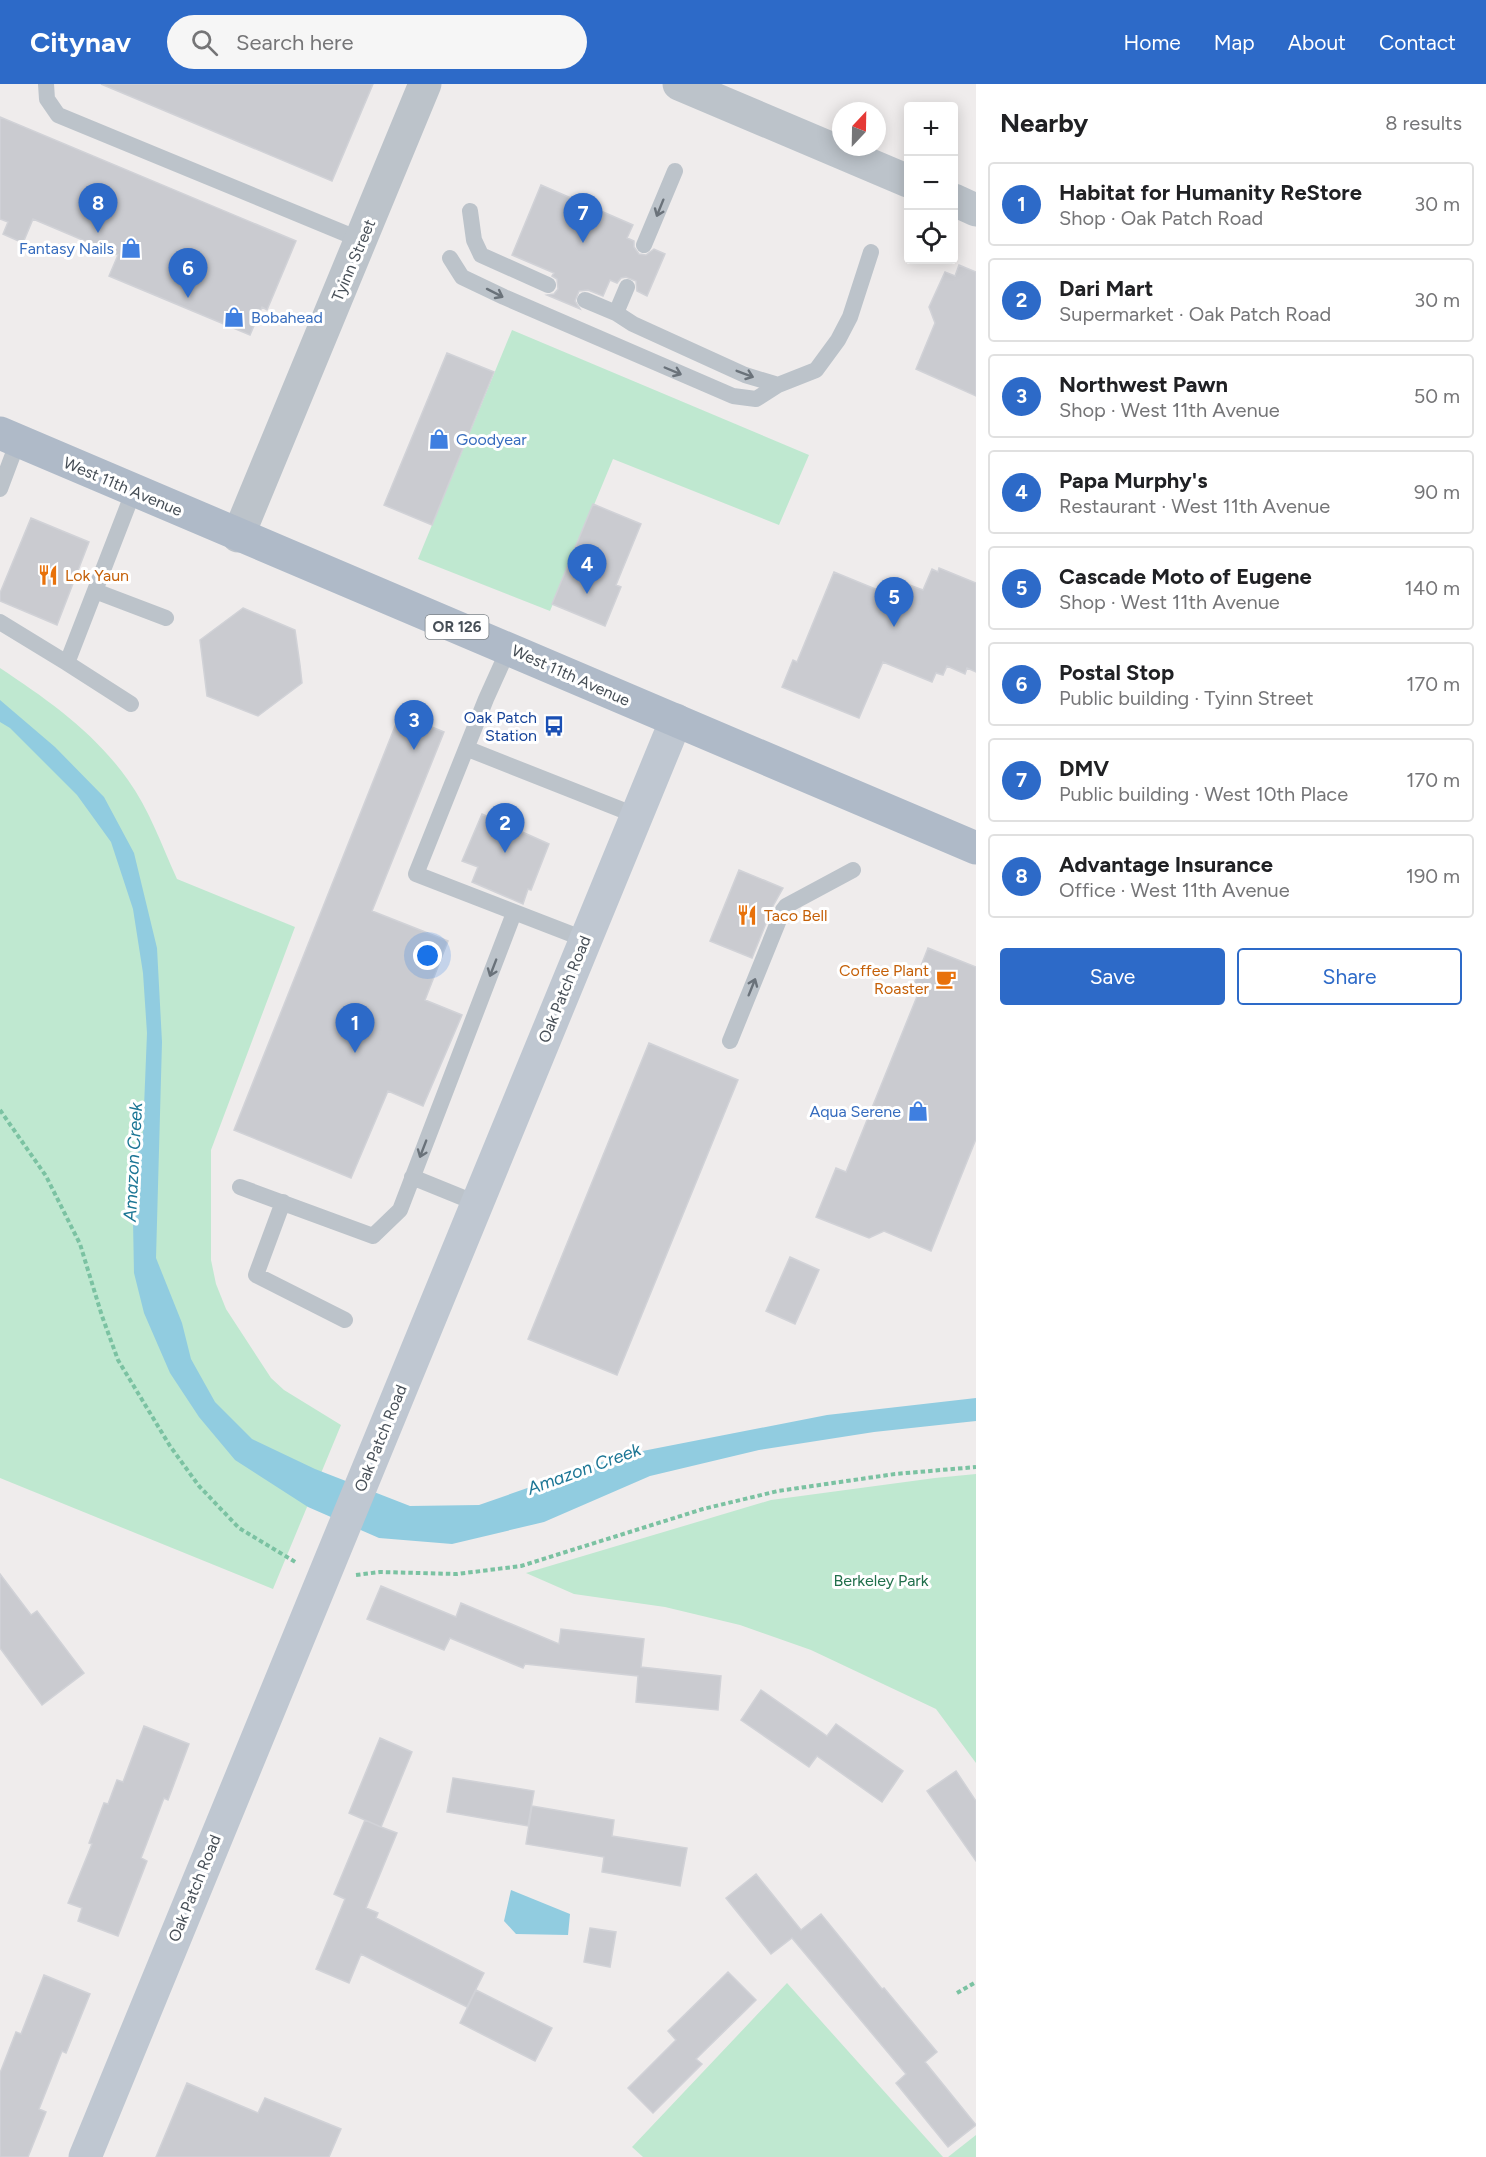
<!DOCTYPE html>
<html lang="en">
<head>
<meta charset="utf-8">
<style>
  body { margin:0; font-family:Figtree,sans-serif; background:#f6f6f6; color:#202124 }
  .controls { position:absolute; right:18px; top:18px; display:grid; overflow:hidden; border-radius:6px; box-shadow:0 3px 15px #0003 }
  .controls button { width:54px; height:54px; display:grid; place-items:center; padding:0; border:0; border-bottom:2px solid #e0e0e0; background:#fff; color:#202124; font:30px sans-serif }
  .compass { position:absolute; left:832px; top:18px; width:54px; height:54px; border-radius:50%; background:#fff; box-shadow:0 3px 15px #0003; rotate:22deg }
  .you { position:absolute; left:428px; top:872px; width:21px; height:21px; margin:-15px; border:4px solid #fff; border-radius:50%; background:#1a73e8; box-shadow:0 0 0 9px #1a73e833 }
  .badge { display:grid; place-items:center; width:39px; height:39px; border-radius:50%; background:#2d6ac8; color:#fff; font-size:20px; font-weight:700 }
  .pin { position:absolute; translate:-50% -50px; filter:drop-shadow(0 2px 3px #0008) }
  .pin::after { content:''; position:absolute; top:32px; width:21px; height:18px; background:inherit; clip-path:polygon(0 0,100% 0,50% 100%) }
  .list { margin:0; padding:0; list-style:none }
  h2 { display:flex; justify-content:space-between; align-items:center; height:78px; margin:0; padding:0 24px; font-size:26px }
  h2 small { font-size:20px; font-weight:400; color:#757577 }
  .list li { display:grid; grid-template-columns:39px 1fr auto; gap:18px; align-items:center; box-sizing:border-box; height:84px; margin:0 12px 12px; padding:0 12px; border:2px solid #e0e0e0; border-radius:6px }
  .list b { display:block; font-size:22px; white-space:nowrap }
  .list p { margin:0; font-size:20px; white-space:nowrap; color:#757577 }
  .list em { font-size:20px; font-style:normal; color:#757577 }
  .actions { display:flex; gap:12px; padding:18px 24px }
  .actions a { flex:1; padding:14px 0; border:2px solid #2d6ac8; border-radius:6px; text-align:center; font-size:21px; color:#2d6ac8 }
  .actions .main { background:#2d6ac8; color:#fff }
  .icon { flex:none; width:33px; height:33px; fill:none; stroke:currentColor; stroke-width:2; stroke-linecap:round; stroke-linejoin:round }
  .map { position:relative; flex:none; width:976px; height:2073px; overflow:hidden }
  header { display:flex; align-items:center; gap:36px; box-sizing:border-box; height:84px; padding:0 30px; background:#2d6ac8; color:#fff }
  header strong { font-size:28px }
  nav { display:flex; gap:33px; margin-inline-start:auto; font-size:21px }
  .search { width:420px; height:54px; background:#f6f6f6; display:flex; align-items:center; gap:15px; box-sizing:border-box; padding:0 21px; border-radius:33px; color:#757577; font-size:22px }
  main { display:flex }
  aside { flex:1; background:#fff }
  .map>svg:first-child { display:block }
  .green { fill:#bfe8d0 }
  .water { fill:#91cce0 }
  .building { fill:#cacbd0; stroke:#d1d2d7; stroke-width:1.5 }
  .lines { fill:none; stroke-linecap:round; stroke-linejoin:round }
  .path { stroke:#7bc2a2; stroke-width:4; stroke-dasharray:4.5 3; stroke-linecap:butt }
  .lane { stroke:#bcc3ca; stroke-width:16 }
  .street { stroke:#bcc3ca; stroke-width:33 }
  .secondary { stroke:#bfc7d1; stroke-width:33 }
  .primary { stroke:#afbac8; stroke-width:33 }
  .oneway { stroke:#6a727a }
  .labels { text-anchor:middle; stroke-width:6; stroke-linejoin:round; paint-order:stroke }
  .shield { fill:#fff; stroke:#7e8489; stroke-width:1.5 }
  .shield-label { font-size:15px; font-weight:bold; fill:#474f57 }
  .shop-label { font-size:16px; fill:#366cbe; stroke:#fff; text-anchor:end }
  .street-label { font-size:16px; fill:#474f57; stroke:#fff }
  .food-label { font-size:16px; fill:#c56008; stroke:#fff; text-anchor:start }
  .transit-label { font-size:16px; fill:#164399; stroke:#fff; text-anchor:end }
  .park-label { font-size:16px; fill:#216f4b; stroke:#fff }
  .water-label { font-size:18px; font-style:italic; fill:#1c7695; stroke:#fff }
</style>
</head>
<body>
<header>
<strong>Citynav</strong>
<div class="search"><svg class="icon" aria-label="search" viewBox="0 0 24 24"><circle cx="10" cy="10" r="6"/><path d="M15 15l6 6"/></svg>Search here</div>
<nav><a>Home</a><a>Map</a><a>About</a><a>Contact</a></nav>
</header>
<main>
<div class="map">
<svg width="976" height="2073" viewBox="0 0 976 2073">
  <rect width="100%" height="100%" fill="#efecec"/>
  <!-- green -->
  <path class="green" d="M 512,246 L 809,371 L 779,441 L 613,375 L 550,527 L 418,475 Z
    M 0,584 C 48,616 94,648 128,696 C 149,725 162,762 177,795 L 295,843 L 211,1066 L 211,1176 L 216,1200 L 226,1225 L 271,1294 L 284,1306 L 341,1341 L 273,1505 L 0,1394 Z
    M 976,1390 L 976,1679 L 936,1625 L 811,1566 L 740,1541 L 665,1523 L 574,1510 L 526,1489 L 771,1416 L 935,1394 Z
    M 787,1899 L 943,2073 L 643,2073 L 632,2063 Z
    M 976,2051 L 976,2073 L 948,2073 Z"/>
  <!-- water -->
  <path class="water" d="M 0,616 L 55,663 L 104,713 L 134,769 L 157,864 L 162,958 L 156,1174 L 182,1239 L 191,1275 L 215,1318 L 252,1355 L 315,1385 L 410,1422 L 479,1421 L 622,1371 L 827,1331 L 976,1314 L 976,1337 L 874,1348 L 759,1366 L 650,1392 L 544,1438 L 452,1460 L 379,1454 L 308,1423 L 235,1376 L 199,1333 L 170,1289 L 144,1229 L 134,1189 L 133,1137 L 137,1073 L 143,1048 L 147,949 L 143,889 L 133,825 L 111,758 L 77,711 L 10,644 L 0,638 Z
    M 511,1806 L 570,1830 L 568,1851 L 516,1850 L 504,1837 Z"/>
  <!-- building -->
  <path class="building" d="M 101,0 L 373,0 L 332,97 Z
    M 0,33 L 296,157 L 267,226 L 262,223 L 250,251 L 109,192 L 118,171 L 33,135 L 23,159 L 3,150 L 8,138 L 0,135 Z
    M 541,101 L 633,141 L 627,154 L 634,157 L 634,163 L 639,170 L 646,171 L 654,165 L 665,170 L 647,212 L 637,207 L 636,197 L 626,193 L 621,194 L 617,199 L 610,196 L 603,212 L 588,206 L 579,207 L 575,217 L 580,225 L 547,211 L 554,210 L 558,205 L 557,195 L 552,192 L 554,189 L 512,171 Z
    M 959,181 L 976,188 L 976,312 L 916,285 L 935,239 L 929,223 L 945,188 L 955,192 Z
    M 447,269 L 494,288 L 432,441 L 384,421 Z
    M 593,420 L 641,440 L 616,501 L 621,503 L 605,542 L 552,520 Z
    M 31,434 L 89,458 L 57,541 L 0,517 L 0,509 Z
    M 939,484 L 976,499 L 976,588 L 967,584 L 965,590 L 947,582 L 943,591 L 936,589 L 932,598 L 883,578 L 859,634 L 782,603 L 793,576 L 797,578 L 834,488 L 890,511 L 896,496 L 923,506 L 932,485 L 938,488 Z
    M 243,524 L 295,546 L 300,581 L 302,599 L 258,632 L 207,612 L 200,556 Z
    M 400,630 L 444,648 L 372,827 L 448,857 L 425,916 L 462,931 L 423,1022 L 388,1007 L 351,1094 L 234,1046 Z
    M 482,730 L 549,760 L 531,806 L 528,805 L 523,820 L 472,798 L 478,783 L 462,777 Z
    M 739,786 L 783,804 L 773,822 L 752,874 L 710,857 Z
    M 928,864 L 976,883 L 976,1055 L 931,1167 L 884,1147 L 869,1154 L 816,1133 L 836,1084 L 846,1088 L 918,910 L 911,907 Z
    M 649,959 L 738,996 L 617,1291 L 528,1255 Z
    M 790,1173 L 819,1186 L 795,1240 L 766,1227 Z
    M 0,1490 L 31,1531 L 37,1527 L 84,1589 L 42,1621 L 0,1564 Z
    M 381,1502 L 456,1533 L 461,1519 L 559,1560 L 561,1545 L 644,1555 L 641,1583 L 721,1592 L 718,1626 L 636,1618 L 638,1592 L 525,1580 L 523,1584 L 450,1554 L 444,1566 L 367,1535 Z
    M 761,1606 L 827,1652 L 836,1640 L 903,1687 L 882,1718 L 817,1672 L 809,1683 L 741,1636 Z
    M 144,1642 L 189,1660 L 168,1716 L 164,1714 L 141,1774 L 147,1777 L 118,1852 L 78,1837 L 82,1824 L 68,1819 L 92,1760 L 89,1759 L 104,1719 L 108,1720 L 117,1696 L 123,1698 Z
    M 380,1654 L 412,1668 L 381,1743 L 397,1749 L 366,1824 L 378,1829 L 376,1834 L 484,1889 L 467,1923 L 361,1870 L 349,1899 L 316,1885 L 345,1815 L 334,1810 L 365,1736 L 381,1743 L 349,1729 Z
    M 956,1687 L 976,1717 L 976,1777 L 927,1707 Z
    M 453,1694 L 534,1707 L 528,1742 L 447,1728 Z
    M 532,1722 L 614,1736 L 612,1752 L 687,1764 L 680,1802 L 602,1788 L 604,1773 L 526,1760 Z
    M 756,1790 L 801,1846 L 821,1830 L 882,1905 L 884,1904 L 937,1968 L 925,1978 L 976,2041 L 948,2063 L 896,1999 L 906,1990 L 792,1854 L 771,1870 L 726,1814 Z
    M 590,1844 L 616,1848 L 610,1883 L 584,1878 Z
    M 728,1888 L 756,1916 L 696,1975 L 702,1980 L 653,2029 L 628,2004 L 676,1956 L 668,1947 Z
    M 44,1891 L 90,1910 L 66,1969 L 62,1967 L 39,2025 L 46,2028 L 28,2073 L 0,2073 L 0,1989 L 16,1948 L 21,1950 Z
    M 476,1906 L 552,1944 L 535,1977 L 460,1939 Z
    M 187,1999 L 258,2029 L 265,2014 L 341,2045 L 329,2073 L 156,2073 Z"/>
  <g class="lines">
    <!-- path -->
    <path class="path" d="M 0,1026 L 46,1092 L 80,1160 L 102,1232 L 118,1276 L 170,1362 L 199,1402 L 239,1444 L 297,1479
      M 356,1491 L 380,1488 L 457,1490 L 521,1482 L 703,1425 L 778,1407 L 895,1390 L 976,1383
      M 957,1909 L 976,1898"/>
    <!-- lane -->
    <path class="lane" d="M 46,0 L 47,15 L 58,31 L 361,156
      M 470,127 L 474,156 L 481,171 L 548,201
      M 644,161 L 675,87
      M 450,174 L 462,193 L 504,213 L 733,312 L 756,315 L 778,301
      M 585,216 L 616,229 L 633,240 L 745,291 L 778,301 L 816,286 L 838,256 L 850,233 L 871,168
      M 616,229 L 627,203
      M 0,405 L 18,357
      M 95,507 L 166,534
      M 0,538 L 67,579 L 134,406
      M 509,564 L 486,615 L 416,790 L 584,855
      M 67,579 L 131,620
      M 468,665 L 635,731
      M 730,957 L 783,826 L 786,822 L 853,786
      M 412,1093 L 476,1119
      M 240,1103 L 373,1152 L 400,1126 L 514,829
      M 283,1118 L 256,1191 L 345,1236"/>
    <!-- street -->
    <path class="street" d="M 679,0 L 908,97
      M 954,116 L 976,126
      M 238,452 L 425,0"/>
    <!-- secondary -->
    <path class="secondary" d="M 85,2073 L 676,636"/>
    <!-- primary -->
    <path class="primary" d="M 0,349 L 976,764"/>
  </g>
  <!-- one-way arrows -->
  <defs><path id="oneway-shaft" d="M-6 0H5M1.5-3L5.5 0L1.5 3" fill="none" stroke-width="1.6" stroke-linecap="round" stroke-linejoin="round" transform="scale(1.5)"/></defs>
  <g class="oneway">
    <use href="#oneway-shaft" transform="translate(660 124) rotate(112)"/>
    <use href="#oneway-shaft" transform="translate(495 209) rotate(27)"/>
    <use href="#oneway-shaft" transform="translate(673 287) rotate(23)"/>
    <use href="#oneway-shaft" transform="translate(745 290) rotate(21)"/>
    <use href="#oneway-shaft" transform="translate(493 884) rotate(111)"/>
    <use href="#oneway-shaft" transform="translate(752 903) rotate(-68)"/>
    <use href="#oneway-shaft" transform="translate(423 1065) rotate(111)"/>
  </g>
  <!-- icons -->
  <defs>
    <g id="shop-bare" transform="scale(1.62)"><path d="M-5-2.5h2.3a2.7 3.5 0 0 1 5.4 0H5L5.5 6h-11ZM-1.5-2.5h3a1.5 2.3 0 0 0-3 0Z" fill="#3f7fe0" stroke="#fff" stroke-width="2.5" paint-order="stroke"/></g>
    <g id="restaurant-bare" transform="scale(1.62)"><path d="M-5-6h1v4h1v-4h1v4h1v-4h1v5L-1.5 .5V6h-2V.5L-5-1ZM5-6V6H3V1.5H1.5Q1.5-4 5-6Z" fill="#e8710a" stroke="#fff" stroke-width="2.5" paint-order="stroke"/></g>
    <g id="bus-bare" transform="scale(1.62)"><path d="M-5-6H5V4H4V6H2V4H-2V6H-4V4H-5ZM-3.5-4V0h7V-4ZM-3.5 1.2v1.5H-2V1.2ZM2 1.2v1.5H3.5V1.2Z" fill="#1a4fb4" stroke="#fff" stroke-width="2.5" paint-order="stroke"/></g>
    <g id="cafe-bare" transform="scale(1.62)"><path d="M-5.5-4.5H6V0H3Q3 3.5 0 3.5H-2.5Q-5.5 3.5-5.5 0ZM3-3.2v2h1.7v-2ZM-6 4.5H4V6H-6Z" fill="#e8710a" stroke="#fff" stroke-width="2.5" paint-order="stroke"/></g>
  </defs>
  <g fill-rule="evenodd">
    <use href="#shop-bare" x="131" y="164"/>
    <use href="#shop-bare" x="234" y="233"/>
    <use href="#shop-bare" x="439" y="355"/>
    <use href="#restaurant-bare" x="48" y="491"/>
    <use href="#bus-bare" x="554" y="642"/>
    <use href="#restaurant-bare" x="747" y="831"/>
    <use href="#cafe-bare" x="946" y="895"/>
    <use href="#shop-bare" x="918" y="1027"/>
  </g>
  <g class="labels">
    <!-- shield labels -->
    <rect class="shield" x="425.5" y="531" width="63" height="24" rx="4.5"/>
    <g class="shield-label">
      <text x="457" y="548">OR 126</text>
    </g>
    <!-- shop labels -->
    <g class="shop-label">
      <text x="114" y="170">Fantasy Nails</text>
      <text x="251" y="239" text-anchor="start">Bobahead</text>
      <text x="456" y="361" text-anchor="start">Goodyear</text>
      <text x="901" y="1033">Aqua Serene</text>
    </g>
    <!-- street labels -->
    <g class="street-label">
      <text transform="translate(353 176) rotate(-67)" y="6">Tyinn Street</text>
      <text transform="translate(123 402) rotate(23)" y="6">West 11th Avenue</text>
      <text transform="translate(571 591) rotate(24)" y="6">West 11th Avenue</text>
      <text transform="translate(564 905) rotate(-68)" y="6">Oak Patch Road</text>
      <text transform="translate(380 1354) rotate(-68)" y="6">Oak Patch Road</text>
      <text transform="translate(194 1804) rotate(-68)" y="6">Oak Patch Road</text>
    </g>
    <!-- food labels -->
    <g class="food-label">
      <text x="65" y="497">Lok Yaun</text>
      <text x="764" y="837">Taco Bell</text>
      <text x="929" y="892" text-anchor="end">Coffee Plant<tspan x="929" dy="18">Roaster</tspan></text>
    </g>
    <!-- transit labels -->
    <g class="transit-label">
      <text x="537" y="639">Oak Patch<tspan x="537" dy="18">Station</tspan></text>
    </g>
    <!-- park labels -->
    <g class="park-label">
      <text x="881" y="1502">Berkeley Park</text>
    </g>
    <!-- water labels -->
    <g class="water-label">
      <text transform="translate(133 1078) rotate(-87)" y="6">Amazon Creek</text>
      <text transform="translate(584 1385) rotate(-20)" y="6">Amazon Creek</text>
    </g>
  </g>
</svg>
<div class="controls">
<button>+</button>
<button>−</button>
<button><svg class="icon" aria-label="locate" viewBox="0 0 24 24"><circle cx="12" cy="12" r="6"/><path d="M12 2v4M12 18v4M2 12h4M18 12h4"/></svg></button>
</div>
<svg class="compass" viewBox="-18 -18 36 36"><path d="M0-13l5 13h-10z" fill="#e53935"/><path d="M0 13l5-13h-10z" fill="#757577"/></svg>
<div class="you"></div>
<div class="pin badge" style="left:355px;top:969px">1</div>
<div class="pin badge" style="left:505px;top:769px">2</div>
<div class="pin badge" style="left:414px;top:666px">3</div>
<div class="pin badge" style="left:587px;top:510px">4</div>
<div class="pin badge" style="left:894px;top:543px">5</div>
<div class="pin badge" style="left:188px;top:214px">6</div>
<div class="pin badge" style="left:583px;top:159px">7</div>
<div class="pin badge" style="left:98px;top:149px">8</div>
</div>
<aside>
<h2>Nearby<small>8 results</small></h2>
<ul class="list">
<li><span class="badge">1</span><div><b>Habitat for Humanity ReStore</b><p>Shop · Oak Patch Road</p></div><em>30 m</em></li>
<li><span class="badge">2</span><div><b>Dari Mart</b><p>Supermarket · Oak Patch Road</p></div><em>30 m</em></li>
<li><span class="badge">3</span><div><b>Northwest Pawn</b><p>Shop · West 11th Avenue</p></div><em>50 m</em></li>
<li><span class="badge">4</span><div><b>Papa Murphy's</b><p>Restaurant · West 11th Avenue</p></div><em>90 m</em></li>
<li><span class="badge">5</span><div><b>Cascade Moto of Eugene</b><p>Shop · West 11th Avenue</p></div><em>140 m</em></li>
<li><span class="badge">6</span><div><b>Postal Stop</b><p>Public building · Tyinn Street</p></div><em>170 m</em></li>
<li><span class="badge">7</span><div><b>DMV</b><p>Public building · West 10th Place</p></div><em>170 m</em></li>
<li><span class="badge">8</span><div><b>Advantage Insurance</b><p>Office · West 11th Avenue</p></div><em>190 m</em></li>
</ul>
<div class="actions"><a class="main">Save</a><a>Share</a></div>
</aside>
</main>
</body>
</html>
